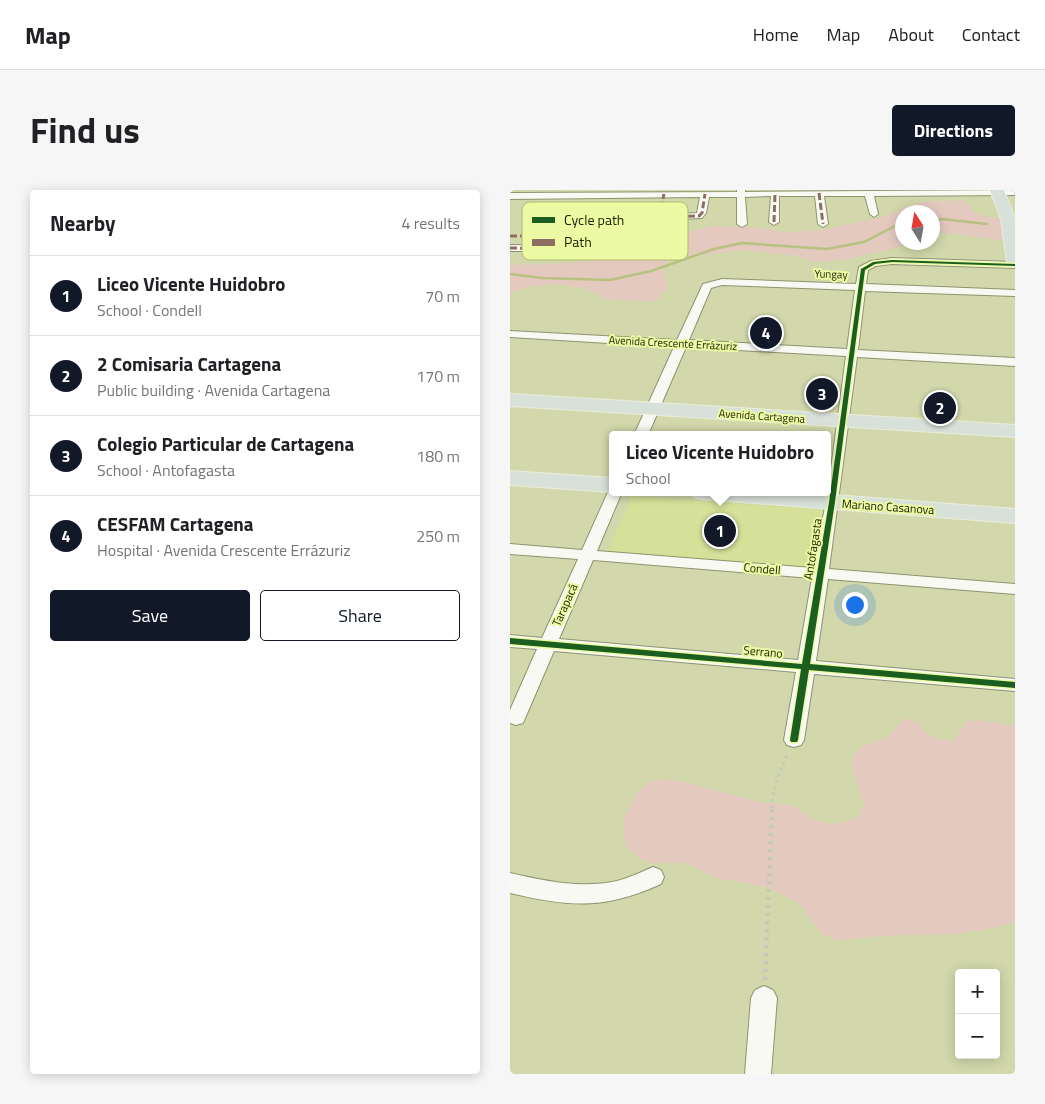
<!DOCTYPE html>
<html lang="en">
<head>
<meta charset="utf-8">
<style>
  body { margin:0; font-family:"Titillium Web",sans-serif; background:#f6f6f6; color:#202124 }
  .controls { position:absolute; right:15px; bottom:15px; display:grid; overflow:hidden; border-radius:5px; box-shadow:0 2px 12px #0003 }
  .controls button { width:45px; height:45px; display:grid; place-items:center; padding:0; border:0; border-bottom:1px solid #e0e0e0; background:#fff; color:#202124; font:25px sans-serif }
  .compass { position:absolute; left:385px; top:15px; width:45px; height:45px; border-radius:50%; background:#fff; box-shadow:0 2px 12px #0003; rotate:349deg }
  .you { position:absolute; left:344px; top:414px; width:18px; height:18px; margin:-12px; border:4px solid #fff; border-radius:50%; background:#1a73e8; box-shadow:0 0 0 8px #1a73e833 }
  .badge { display:grid; place-items:center; width:32px; height:32px; border-radius:50%; background:#111827; color:#fff; font-size:16px; font-weight:700 }
  .pin { position:absolute; translate:-50% -50%; border:2px solid #fff; box-shadow:0 1px 5px #0006 }
  .popup { position:absolute; left:99px; top:241px; width:222px; height:65px; box-sizing:border-box; display:grid; place-content:center; border-radius:5px; background:#fff; filter:drop-shadow(0 1px 4px #0005); font-size:16px; white-space:nowrap; color:#757577 }
  .popup b { font-size:19px; color:#202124 }
  .popup::after { content:''; position:absolute; left:50%; top:100%; margin-left:-10px; border:10px solid transparent; border-top-color:#fff }
  .list { margin:0; padding:0; list-style:none }
  h2 { display:flex; justify-content:space-between; align-items:center; height:65px; margin:0; padding:0 20px; font-size:21px }
  h2 small { font-size:16px; font-weight:400; color:#757577 }
  .list li { display:grid; grid-template-columns:32px 1fr auto; gap:15px; align-items:center; box-sizing:border-box; height:80px; padding:0 20px; border-top:1px solid #e0e0e0 }
  .list b { display:block; font-size:19px; white-space:nowrap }
  .list p { margin:0; font-size:16px; white-space:nowrap; color:#757577 }
  .list em { font-size:16px; font-style:normal; color:#757577 }
  .actions { display:flex; gap:10px; padding:15px 20px }
  .actions a { flex:1; padding:11px 0; border:1px solid #111827; border-radius:5px; text-align:center; font-size:18px; color:#111827 }
  .actions .main { background:#111827; color:#fff }
  .map { position:relative; flex:none; width:505px; height:884px; overflow:hidden; border-radius:5px }
  header { display:flex; align-items:center; gap:30px; box-sizing:border-box; height:70px; padding:0 25px; background:#fff; border-bottom:1px solid #e0e0e0 }
  header strong { font-size:24px }
  nav { display:flex; gap:28px; margin-inline-start:auto; font-size:18px }
  .intro { display:flex; align-items:center; justify-content:space-between; box-sizing:border-box; height:120px; padding:0 30px }
  h1 { margin:0; font-size:35px }
  .button { padding:12px 22px; border-radius:5px; background:#111827; color:#fff; font-size:18px; font-weight:700 }
  main { display:flex; gap:30px; padding:0 30px }
  aside { flex:1; background:#fff; border-radius:5px; box-shadow:0 2px 12px #0003 }
  .map>svg:first-child { display:block }
  .built { fill:#d5e098 }
  .green { fill:#e4c9bf }
  .lines { fill:none; stroke-linecap:round; stroke-linejoin:round }
  .stream { stroke:#b8c280; stroke-width:2.5 }
  .street-casing { stroke:#8f936e; stroke-width:2 }
  .primary-casing { stroke:#ebedd9; stroke-width:2 }
  .path-far1 { stroke:#c6c9ba; stroke-width:3; stroke-dasharray:2.5 4; stroke-linecap:butt }
  .path { stroke:#c6c9ba; stroke-width:4.5; stroke-dasharray:3 5; stroke-linecap:butt }
  .street { fill:#f8f9f2; fill-rule:evenodd }
  .primary { fill:#d8e1d9; fill-rule:evenodd }
  .quiet { stroke:#8d6e63; stroke-width:3; stroke-dasharray:7 3; stroke-linecap:butt }
  .cycleway-casing { stroke:#ecfaa4; stroke-width:3 }
  .cycleway { fill:#1b5e20; fill-rule:evenodd }
  .labels { text-anchor:middle; stroke-width:4; stroke-linejoin:round; paint-order:stroke }
  .far-street-label { font-size:11px; fill:#1c2000; stroke:#ecfaa4 }
  .street-label { font-size:12px; fill:#1c2000; stroke:#ecfaa4 }
  .key { fill:#ecfaa4; stroke:#aeb973; stroke-width:1 }
  .key-label { font-size:14px; fill:#1c2000 }
</style>
</head>
<body>
<header>
<strong>Map</strong>
<nav><a>Home</a><a>Map</a><a>About</a><a>Contact</a></nav>
</header>
<div class="intro"><h1>Find us</h1><a class="button">Directions</a></div>
<main>
<aside>
<h2>Nearby<small>4 results</small></h2>
<ul class="list">
<li><span class="badge">1</span><div><b>Liceo Vicente Huidobro</b><p>School · Condell</p></div><em>70 m</em></li>
<li><span class="badge">2</span><div><b>2 Comisaria Cartagena</b><p>Public building · Avenida Cartagena</p></div><em>170 m</em></li>
<li><span class="badge">3</span><div><b>Colegio Particular de Cartagena</b><p>School · Antofagasta</p></div><em>180 m</em></li>
<li><span class="badge">4</span><div><b>CESFAM Cartagena</b><p>Hospital · Avenida Crescente Errázuriz</p></div><em>250 m</em></li>
</ul>
<div class="actions"><a class="main">Save</a><a>Share</a></div>
</aside>
<div class="map">
<svg width="505" height="884" viewBox="0 0 505 884">
  <rect width="100%" height="100%" fill="#d2d8ab"/>
  <!-- built -->
  <path class="built" d="M 122,306 L 316,320 L 307,378 L 98,361 Z"/>
  <!-- green -->
  <path class="green" d="M 454,10 L 466,24 L 505,32 L 505,52 C 477,49 450,44 423,42 L 422,22 L 392,22 L 393,53 L 389,57 L 332,70 L 306,72 L 287,66 L 231,60 L 162,69 L 152,77 L 158,96 L 146,111 L 98,110 L 77,99 L 48,94 L 17,97 L 0,103 L 0,73 L 13,75 L 58,73 L 99,67 L 135,52 L 203,36 L 239,37 L 275,42 L 312,40 L 372,27 L 411,12 Z
    M 394,528 L 409,533 L 416,543 L 429,550 L 444,551 L 455,532 L 469,530 L 505,536 L 505,731 L 488,737 L 447,744 L 367,746 L 329,751 L 312,744 L 291,715 L 260,698 L 207,688 L 175,673 L 140,673 L 126,666 L 115,655 L 113,641 L 114,627 L 128,602 L 139,592 L 155,589 L 172,591 L 249,612 L 281,615 L 306,631 L 321,634 L 336,632 L 349,626 L 354,614 L 342,578 L 343,567 L 351,557 L 379,546 Z"/>
  <g class="lines">
    <!-- stream -->
    <path class="stream" d="M 422,31 L 432,29 L 477,34
      M 0,84 L 32,88 L 100,90 L 141,81 L 204,59 L 232,53 L 317,59 L 354,52 L 385,36 L 392,35"/>
    <!-- street casing -->
    <g class="street-casing">
      <path id="street" d="M 227,0 L 235,0 L 235,2 L 505,0 L 505,5 L 364,6 L 368,24 L 364,27 L 360,24 L 355,6 L 314,6 L 318,34 L 313,37 L 308,34 L 305,6 L 269,6 L 269,32 L 264,35 L 259,32 L 261,6 L 235,7 L 237,34 L 232,37 L 227,34 L 227,7 L 199,7 L 196,23 L 192,28 L 148,30 L 145,29 L 145,25 L 187,23 L 190,7 L 0,9 L 0,3 L 227,2 Z
        M 84,36 L 89,39 L 80,61 L 0,61 L 0,55 L 73,56 L 79,39 Z
        M 382,68 L 505,72 L 505,78 L 382,74 L 366,76 L 358,80 L 356,94 L 505,100 L 505,106 L 355,101 L 348,160 L 505,168 L 505,176 L 347,167 L 319,379 L 505,394 L 505,404 L 318,389 L 306,471 L 505,489 L 505,501 L 304,484 L 294,550 L 291,555 L 284,557 L 277,555 L 274,550 L 286,482 L 44,461 L 13,533 L 6,535 L 0,533 L 0,520 L 27,459 L 0,457 L 0,445 L 32,448 L 68,369 L 0,364 L 0,354 L 72,360 L 98,302 L 102,298 L 102,302 L 112,302 L 87,361 L 303,378 L 318,302 L 336,166 L 176,157 L 138,245 L 124,245 L 164,157 L 0,147 L 0,141 L 167,150 L 193,94 L 212,89 L 346,94 L 349,77 L 361,71 ZM 212,95 L 345,100 L 337,159 L 179,150 L 201,98 ZM 83,370 L 302,388 L 288,470 L 49,449 Z
        M 143,677 L 151,680 L 154,687 L 151,694 C 94,720 60,717 0,703 L 0,683 C 35,691 71,699 107,691 C 119,688 131,682 143,677 Z
        M 254,796 L 263,800 L 267,808 L 261,884 L 235,884 L 241,808 L 245,800 Z"/>
    </g>
    <!-- primary casing -->
    <g class="primary-casing">
      <path id="primary" d="M 480,0 L 494,0 L 505,29 L 505,77 L 500,75 L 497,72 L 491,29 Z
        M 0,204 L 505,235 L 505,247 L 0,216 Z
        M 0,281 L 102,288 L 102,302 L 0,295 Z
        M 181,302 L 286,302 L 505,319 L 505,333 L 192,309 L 184,307 Z"/>
    </g>
    <!-- path-far1 -->
    <path class="path-far1" d="M 262,618 C 262,599 269,582 278,564"/>
    <!-- path -->
    <path class="path" d="M 255,790 L 262,617"/>
    <!-- street -->
    <use href="#street" class="street"/>
    <!-- primary -->
    <use href="#primary" class="primary"/>
    <!-- quiet -->
    <path class="quiet" d="M 309,3 L 313,34
      M 148,27 L 189,26 L 192,23 L 195,4
      M 264,32 L 265,3
      M 146,38 L 154,4
      M 0,46 L 81,47
      M 0,58 L 77,59 L 84,39"/>
    <!-- cycleway casing -->
    <g class="cycleway-casing">
      <path id="cycleway" d="M 382,70 L 505,74 L 505,76 L 382,72 L 365,74 L 355,80 L 325,312 L 300,474 L 505,492 L 505,498 L 299,480 L 288,550 L 287,552 L 281,552 L 280,550 L 291,479 L 0,454 L 0,448 L 292,474 L 319,312 L 351,79 L 363,72 Z"/>
    </g>
    <!-- cycleway -->
    <use href="#cycleway" class="cycleway"/>
  </g>
  <g class="labels">
    <!-- far-street labels -->
    <g class="far-street-label">
      <text transform="translate(321 84) rotate(2)" y="4">Yungay</text>
      <text transform="translate(163 153) rotate(3)" y="4">Avenida Crescente Errázuriz</text>
      <text transform="translate(252 226) rotate(4)" y="4">Avenida Cartagena</text>
    </g>
    <!-- street labels -->
    <g class="street-label">
      <text transform="translate(378 317) rotate(4)" y="4">Mariano Casanova</text>
      <text transform="translate(303 359) rotate(-81)" y="4">Antofagasta</text>
      <text transform="translate(252 379) rotate(5)" y="4">Condell</text>
      <text transform="translate(55 415) rotate(-66)" y="4">Tarapacá</text>
      <text transform="translate(253 462) rotate(5)" y="4">Serrano</text>
    </g>
  </g>
  <!-- legend -->
  <rect x="12" y="12" width="166" height="58" rx="8" class="key"/>
  <rect x="22" y="27" width="23" height="6" fill="#1b5e20"/>
  <rect x="22" y="49" width="23" height="7" fill="#8d6e63"/>
  <g class="key-label">
    <text x="54" y="35">Cycle path</text>
    <text x="54" y="57">Path</text>
  </g>
</svg>
<div class="controls">
<button>+</button>
<button>−</button>
</div>
<svg class="compass" viewBox="-18 -18 36 36"><path d="M0-13l5 13h-10z" fill="#e53935"/><path d="M0 13l5-13h-10z" fill="#757577"/></svg>
<div class="you"></div>
<div class="pin badge" style="left:210px;top:341px">1</div>
<div class="popup"><b>Liceo Vicente Huidobro</b>School</div>
<div class="pin badge" style="left:430px;top:218px">2</div>
<div class="pin badge" style="left:312px;top:204px">3</div>
<div class="pin badge" style="left:256px;top:143px">4</div>
</div>
</main>
</body>
</html>
